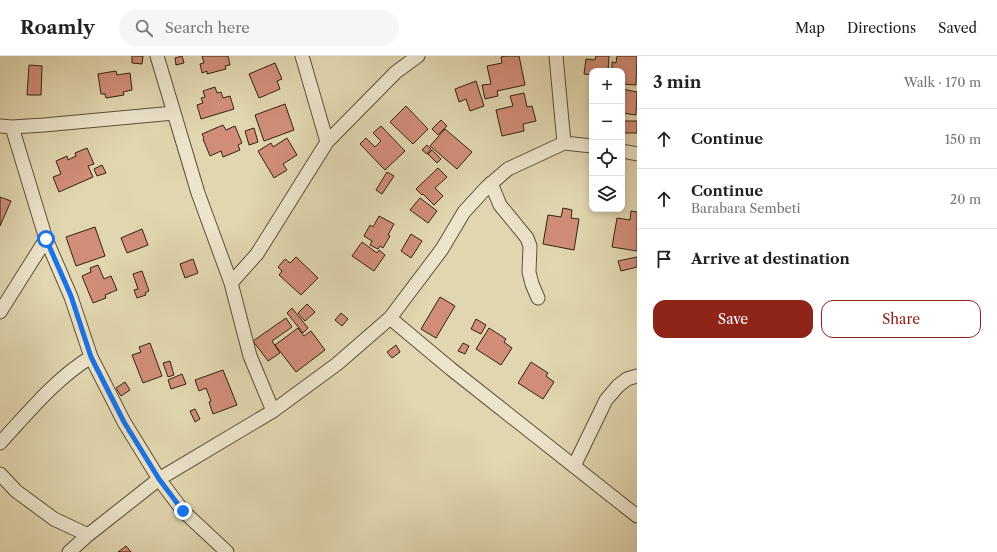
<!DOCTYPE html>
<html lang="en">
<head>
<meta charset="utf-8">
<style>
  body { margin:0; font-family:"Libre Caslon Text",serif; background:#f6f6f6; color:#222 }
  .controls { position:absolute; right:12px; top:12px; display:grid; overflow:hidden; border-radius:8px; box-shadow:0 2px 6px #0003 }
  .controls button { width:36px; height:36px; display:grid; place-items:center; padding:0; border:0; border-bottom:1px solid #e0e0e0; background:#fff; color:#222; font:20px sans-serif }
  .stop { position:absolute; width:12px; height:12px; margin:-9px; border:3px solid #1a73e8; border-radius:50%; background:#fff }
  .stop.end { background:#1a73e8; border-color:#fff; box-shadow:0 1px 4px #0008 }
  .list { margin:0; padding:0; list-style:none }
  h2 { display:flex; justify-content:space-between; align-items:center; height:52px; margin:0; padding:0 16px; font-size:17px }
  h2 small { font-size:13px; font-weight:400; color:#767676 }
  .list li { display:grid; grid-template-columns:26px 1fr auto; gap:12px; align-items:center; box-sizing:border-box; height:60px; padding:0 16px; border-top:1px solid #e0e0e0 }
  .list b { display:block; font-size:15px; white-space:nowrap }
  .list p { margin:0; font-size:13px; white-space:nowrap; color:#767676 }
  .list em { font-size:13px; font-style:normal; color:#767676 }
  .actions { display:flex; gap:8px; padding:12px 16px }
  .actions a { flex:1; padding:9px 0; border:1px solid #8f2418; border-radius:12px; text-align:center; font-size:14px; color:#8f2418 }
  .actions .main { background:#8f2418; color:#fff }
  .icon { flex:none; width:22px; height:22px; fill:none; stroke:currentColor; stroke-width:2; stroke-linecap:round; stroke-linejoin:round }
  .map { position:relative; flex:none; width:637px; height:496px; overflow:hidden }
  header { display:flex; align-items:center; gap:24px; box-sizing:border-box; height:56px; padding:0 20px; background:#fff; border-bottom:1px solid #e0e0e0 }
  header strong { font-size:19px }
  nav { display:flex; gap:22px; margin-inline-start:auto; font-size:14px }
  .search { width:280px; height:36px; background:#f6f6f6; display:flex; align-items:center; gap:10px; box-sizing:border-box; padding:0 14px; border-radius:22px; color:#767676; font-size:15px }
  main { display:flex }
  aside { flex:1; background:#fff }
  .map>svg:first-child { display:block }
  .building { fill:#d18d78; stroke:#312311 }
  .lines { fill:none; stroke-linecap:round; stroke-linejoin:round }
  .street-casing { stroke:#5d5038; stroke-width:15 }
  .street { stroke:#ece4cb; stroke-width:13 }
  .route { stroke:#1a73e8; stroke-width:5 }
</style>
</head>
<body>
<header>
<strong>Roamly</strong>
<div class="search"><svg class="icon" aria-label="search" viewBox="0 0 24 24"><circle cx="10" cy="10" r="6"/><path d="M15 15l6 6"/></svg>Search here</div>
<nav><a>Map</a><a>Directions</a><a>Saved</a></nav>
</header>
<main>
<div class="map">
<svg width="637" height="496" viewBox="0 0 637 496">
  <rect width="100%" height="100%" fill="#e1d6af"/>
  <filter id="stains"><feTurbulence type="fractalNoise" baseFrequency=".005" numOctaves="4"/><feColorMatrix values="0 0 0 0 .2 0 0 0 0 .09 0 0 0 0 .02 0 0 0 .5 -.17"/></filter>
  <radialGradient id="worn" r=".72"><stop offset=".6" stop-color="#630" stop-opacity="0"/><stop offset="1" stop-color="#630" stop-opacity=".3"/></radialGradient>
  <!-- building -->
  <path class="building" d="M 132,0 L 143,0 L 142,8 L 132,7 Z
    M 182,0 L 184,7 L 176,9 L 175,2 Z
    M 202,0 L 228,0 L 230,9 L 225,10 L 226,13 L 207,18 L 207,15 L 202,17 L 200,8 L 204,7 Z
    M 506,0 L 519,0 L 525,29 L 497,35 L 498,40 L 485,43 L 482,29 L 491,28 L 487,10 L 502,7 L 501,1 Z
    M 596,0 L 609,0 L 608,15 L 592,15 L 592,19 L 584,18 L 586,3 L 595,4 Z
    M 617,0 L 637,0 L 636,29 L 622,28 L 622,15 L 612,15 L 612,6 L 616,7 Z
    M 275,7 L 282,23 L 277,25 L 280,33 L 259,42 L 249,18 Z
    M 29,9 L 42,10 L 41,39 L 27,39 Z
    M 116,15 L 117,19 L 130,17 L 132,34 L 123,36 L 124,39 L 106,42 L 105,38 L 101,38 L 98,18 Z
    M 476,25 L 484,50 L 470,55 L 466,43 L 459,46 L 455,33 Z
    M 215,31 L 217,37 L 221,36 L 223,42 L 230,40 L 234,53 L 201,63 L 197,49 L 203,47 L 201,42 L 205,41 L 203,35 Z
    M 622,33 L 637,36 L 636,59 L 622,57 Z
    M 524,37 L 527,51 L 532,50 L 536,65 L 523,68 L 524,75 L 502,80 L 496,54 L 513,50 L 510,40 Z
    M 285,48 L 294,74 L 264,85 L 255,59 Z
    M 406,50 L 428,73 L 413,88 L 390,66 Z
    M 441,64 L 447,70 L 438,79 L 432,73 Z
    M 622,65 L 637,65 L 637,77 L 622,77 Z
    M 223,69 L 226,74 L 235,70 L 242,87 L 238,89 L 240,94 L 223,101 L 221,95 L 210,100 L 203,83 L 204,82 L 202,78 Z
    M 381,70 L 405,95 L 385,114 L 360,88 L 366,82 L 375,91 L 381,85 L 373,77 Z
    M 254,72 L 258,86 L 249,89 L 245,75 Z
    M 445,73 L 472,96 L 457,113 L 430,90 Z
    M 287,82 L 297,99 L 283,108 L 287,114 L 274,122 L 258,95 L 271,87 L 273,91 Z
    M 427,89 L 431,93 L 427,98 L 422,94 Z
    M 87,92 L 94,108 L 88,110 L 93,121 L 59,136 L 53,121 L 61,118 L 56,105 L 67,100 L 68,104 L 76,100 L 75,97 Z
    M 432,94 L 441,103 L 437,107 L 428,98 Z
    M 102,109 L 106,117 L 97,120 L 94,113 Z
    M 438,112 L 447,121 L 435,132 L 443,140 L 434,149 L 423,138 L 422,139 L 416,133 Z
    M 387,116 L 394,120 L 382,138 L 376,134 Z
    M 0,141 L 11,145 L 0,170 Z
    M 420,142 L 437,155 L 428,167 L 410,154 Z
    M 563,152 L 572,154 L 571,162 L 579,163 L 574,194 L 543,188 L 548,159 L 561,161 Z
    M 631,155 L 637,156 L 637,195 L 612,191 L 617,162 L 630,164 Z
    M 379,160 L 394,168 L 388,179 L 390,180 L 383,192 L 380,190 L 378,193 L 370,189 L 372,185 L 364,180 L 370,169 L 373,171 Z
    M 95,171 L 105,200 L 76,210 L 66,181 Z
    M 142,173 L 148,189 L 127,197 L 121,182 Z
    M 411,178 L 422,185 L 411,202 L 401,195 Z
    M 362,186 L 377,197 L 379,194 L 385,199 L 374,215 L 352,200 Z
    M 296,201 L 318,222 L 301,239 L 279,219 L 282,215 L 278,211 L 285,203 L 290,207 Z
    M 637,201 L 637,211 L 621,215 L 618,205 Z
    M 193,203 L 198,217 L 185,222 L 180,208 Z
    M 98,209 L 104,223 L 111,220 L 117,234 L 105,239 L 106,242 L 93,247 L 82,220 L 91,216 L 90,212 Z
    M 142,215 L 149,235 L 145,237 L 146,239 L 137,242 L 134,234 L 138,233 L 133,218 Z
    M 440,241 L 455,250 L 436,282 L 421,273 Z
    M 307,248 L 315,256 L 305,265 L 298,257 Z
    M 292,252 L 308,272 L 303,277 L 287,257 Z
    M 341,257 L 348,263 L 342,270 L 335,264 Z
    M 286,262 L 292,271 L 272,285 L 280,297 L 268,305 L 253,285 Z
    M 476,263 L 486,269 L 481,278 L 471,273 Z
    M 298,272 L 304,280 L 311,275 L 325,294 L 296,316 L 275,289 Z
    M 489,272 L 506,283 L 504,286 L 512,292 L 501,309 L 476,293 Z
    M 150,287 L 162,320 L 143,327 L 132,299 L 141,296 L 139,291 Z
    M 463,287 L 469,290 L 465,298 L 458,295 Z
    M 396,289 L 400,296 L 392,302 L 387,296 Z
    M 170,305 L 174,319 L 168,321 L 163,307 Z
    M 531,306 L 548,317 L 546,320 L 554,326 L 543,343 L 518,327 Z
    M 223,314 L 237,349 L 213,358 L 209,346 L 211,345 L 206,332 L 199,335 L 195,324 Z
    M 182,318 L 186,328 L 171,333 L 168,324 Z
    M 125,326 L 130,334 L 121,340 L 116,332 Z
    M 195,353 L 200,363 L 195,366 L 190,355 Z
    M 126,490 L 131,496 L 118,496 Z"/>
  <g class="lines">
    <!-- street casing -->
    <g class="street-casing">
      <path id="street" d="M 157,0 L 198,137 L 231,227 L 250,300 L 273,355
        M 302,0 L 327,86
        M 556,0 L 564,87
        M 0,70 L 12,71 L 44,69 L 174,57
        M 12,71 L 46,183 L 71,241 L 91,301 L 124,366 L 159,423 L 183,455 L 227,496
        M 622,95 L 637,98
        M 491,127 L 500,149 L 527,182 L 530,190 L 529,216 L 532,228 L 538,242
        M 231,227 L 257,198 L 327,86 L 396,16 L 418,0
        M 0,256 L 46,183
        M 390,262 L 451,313 L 637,460
        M 0,387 C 28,357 55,323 91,301
        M 574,410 L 606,344 L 618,330 L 627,323 L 637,320
        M 0,418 L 16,435 L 54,463 L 88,479
        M 69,496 L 88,479 L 159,423 L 273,355 L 337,308 L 390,262 L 442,193 L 464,156 L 486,132 L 508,113 L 564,87 L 592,90"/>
    </g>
    <!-- street -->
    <use href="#street" class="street"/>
  </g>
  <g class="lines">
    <!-- route -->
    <path class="route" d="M 46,183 L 71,240 L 91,301 L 124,366 L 159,423 L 183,455"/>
  </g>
  <rect width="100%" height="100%" filter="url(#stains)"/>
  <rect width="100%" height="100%" fill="url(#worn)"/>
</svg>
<div class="controls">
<button>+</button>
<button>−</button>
<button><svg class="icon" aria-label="locate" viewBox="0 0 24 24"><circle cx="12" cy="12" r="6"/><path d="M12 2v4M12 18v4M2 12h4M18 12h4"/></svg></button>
<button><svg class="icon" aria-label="layers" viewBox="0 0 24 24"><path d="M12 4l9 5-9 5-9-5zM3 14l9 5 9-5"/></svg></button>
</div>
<div class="stop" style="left:46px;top:183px"></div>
<div class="stop end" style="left:183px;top:455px"></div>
</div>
<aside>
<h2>3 min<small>Walk · 170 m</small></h2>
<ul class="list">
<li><svg class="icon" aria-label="ahead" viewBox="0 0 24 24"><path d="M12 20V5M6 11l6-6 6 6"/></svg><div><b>Continue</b></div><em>150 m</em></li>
<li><svg class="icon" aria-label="ahead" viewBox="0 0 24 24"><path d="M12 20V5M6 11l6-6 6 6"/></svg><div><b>Continue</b><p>Barabara Sembeti</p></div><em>20 m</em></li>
<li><svg class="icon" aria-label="arrive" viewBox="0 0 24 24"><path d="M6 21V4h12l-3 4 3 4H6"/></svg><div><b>Arrive at destination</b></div></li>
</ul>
<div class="actions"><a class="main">Save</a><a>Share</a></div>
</aside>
</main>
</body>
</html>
